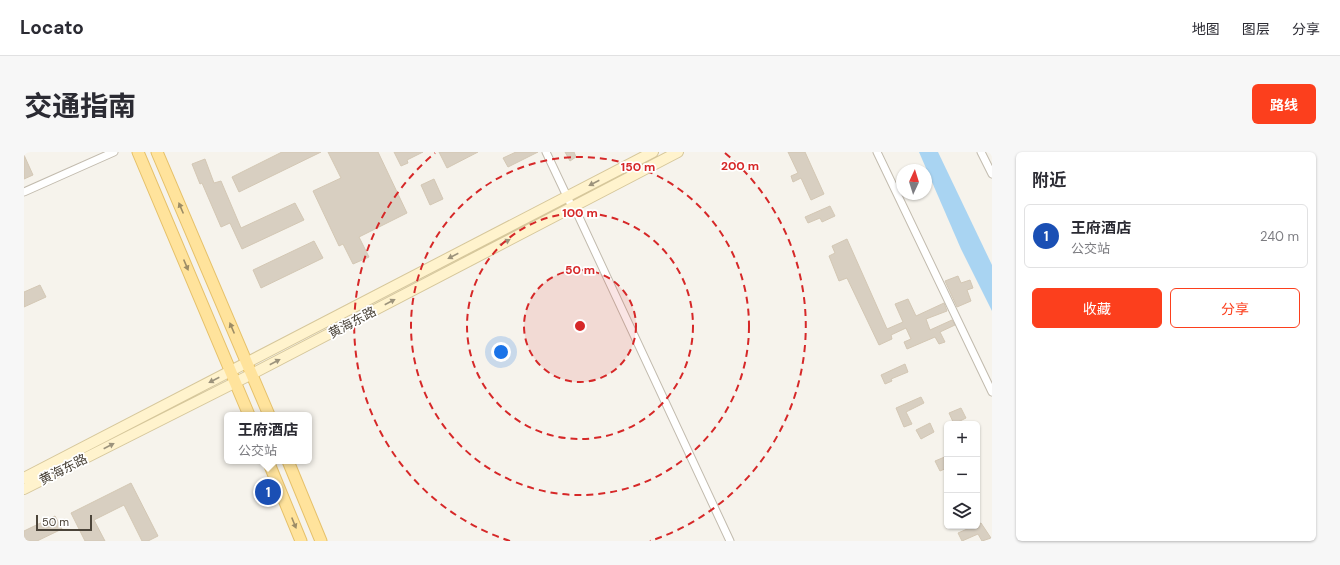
<!DOCTYPE html>
<html lang="zh">
<head>
<meta charset="utf-8">
<style>
  body { margin:0; font-family:"DM Sans","Noto Sans SC",sans-serif; background:#f7f7f7; color:#2b2b33 }
  .controls { position:absolute; right:12px; bottom:12px; display:grid; overflow:hidden; border-radius:6px; box-shadow:0 1px 3px #0004 }
  .controls button { width:36px; height:36px; display:grid; place-items:center; padding:0; border:0; border-bottom:1px solid #e1e1e2; background:#fff; color:#2b2b33; font:20px sans-serif }
  .compass { position:absolute; left:872px; top:12px; width:36px; height:36px; border-radius:50%; background:#fff; box-shadow:0 1px 3px #0004; rotate:4deg }
  .scale { position:absolute; left:12px; bottom:10px; width:56px; box-sizing:border-box; padding-left:4px; border:2px solid #4b4439; border-top:0; font-size:11px; line-height:14px; white-space:nowrap; color:#4b4439; -webkit-text-stroke:3px #fff; paint-order:stroke }
  .you { position:absolute; left:477px; top:200px; width:14px; height:14px; margin:-10px; border:3px solid #fff; border-radius:50%; background:#1a73e8; box-shadow:0 0 0 6px #1a73e833 }
  .badge { display:grid; place-items:center; width:26px; height:26px; border-radius:50%; background:#fc3f1d; color:#fff; font-size:13px; font-weight:700 }
  .pin { position:absolute; translate:-50% -50%; border:2px solid #fff; box-shadow:0 1px 4px #0006 }
  .popup { position:absolute; left:200px; top:260px; width:88px; height:52px; box-sizing:border-box; display:grid; place-content:center; border-radius:6px; background:#fff; filter:drop-shadow(0 1px 3px #0005); font-size:13px; white-space:nowrap; color:#7c7c81 }
  .popup b { font-size:15px; color:#2b2b33 }
  .popup::after { content:''; position:absolute; left:50%; top:100%; margin-left:-8px; border:8px solid transparent; border-top-color:#fff }
  .list { margin:0; padding:0; list-style:none }
  h2 { display:flex; justify-content:space-between; align-items:center; height:52px; margin:0; padding:0 16px; font-size:17px }
  h2 small { font-size:13px; font-weight:400; color:#7c7c81 }
  .list li { display:grid; grid-template-columns:26px 1fr auto; gap:12px; align-items:center; box-sizing:border-box; height:64px; margin:0 8px 8px; padding:0 8px; border:1px solid #e1e1e2; border-radius:6px }
  .list b { display:block; font-size:15px; white-space:nowrap }
  .list p { margin:0; font-size:13px; white-space:nowrap; color:#7c7c81 }
  .list em { font-size:13px; font-style:normal; color:#7c7c81 }
  .actions { display:flex; gap:8px; padding:12px 16px }
  .actions a { flex:1; padding:9px 0; border:1px solid #fc3f1d; border-radius:6px; text-align:center; font-size:14px; color:#fc3f1d }
  .actions .main { background:#fc3f1d; color:#fff }
  .icon { flex:none; width:22px; height:22px; fill:none; stroke:currentColor; stroke-width:2; stroke-linecap:round; stroke-linejoin:round }
  .map { position:relative; flex:none; width:968px; height:389px; overflow:hidden; border-radius:6px }
  header { display:flex; align-items:center; gap:24px; box-sizing:border-box; height:56px; padding:0 20px; background:#fff; border-bottom:1px solid #e1e1e2 }
  header strong { font-size:19px }
  nav { display:flex; gap:22px; margin-inline-start:auto; font-size:14px }
  .intro { display:flex; align-items:center; justify-content:space-between; box-sizing:border-box; height:96px; padding:0 24px }
  h1 { margin:0; font-size:28px }
  .button { padding:10px 18px; border-radius:6px; background:#fc3f1d; color:#fff; font-size:14px; font-weight:700 }
  main { display:flex; gap:24px; padding:0 24px }
  aside { flex:1; background:#fff; border-radius:6px; box-shadow:0 1px 3px #0004 }
  .map>svg:first-child { display:block }
  .water { fill:#a9d4f2 }
  .building { fill:#d8cfc1; stroke:#d3c7b4 }
  .lines { fill:none; stroke-linecap:round; stroke-linejoin:round }
  .street-casing { stroke:#c2bbae; stroke-width:9 }
  .secondary-casing { stroke:#d6c79b; stroke-width:12 }
  .primary-casing { stroke:#e6c16a; stroke-width:13 }
  .street { stroke:#fff; stroke-width:7 }
  .secondary { stroke:#fff3cd; stroke-width:10 }
  .primary { stroke:#ffe39c; stroke-width:11 }
  .oneway { fill:#9c937c }
  .oneway2 { fill:#9c8c66 }
  .ring { fill:none; stroke:#d62828; stroke-width:2; stroke-dasharray:7 5 }
  .labels { text-anchor:middle; stroke-width:3.5; stroke-linejoin:round; paint-order:stroke }
  .street-label { font-size:13px; fill:#4b4439; stroke:#fff }
  .centre { fill:#d62828; stroke:#fff; stroke-width:2 }
  .ring-label { font-size:12px; text-anchor:middle; font-weight:bold; fill:#d62828; stroke:#fff; stroke-width:3.5; stroke-linejoin:round; paint-order:stroke }
</style>
</head>
<body>
<header>
<strong>Locato</strong>
<nav><a>地图</a><a>图层</a><a>分享</a></nav>
</header>
<div class="intro"><h1>交通指南</h1><a class="button">路线</a></div>
<main>
<div class="map">
<svg width="968" height="389" viewBox="0 0 968 389">
  <rect width="100%" height="100%" fill="#f6f3ec"/>
  <!-- water -->
  <path class="water" d="M 895,0 L 914,0 L 968,113 L 968,159 L 937,97 Z"/>
  <!-- building -->
  <path class="building" d="M 258,0 L 297,0 L 215,40 L 208,25 Z
    M 304,0 L 354,0 L 383,61 L 335,85 L 345,105 L 329,112 L 319,92 L 315,94 L 289,39 L 317,26 Z
    M 370,0 L 399,0 L 383,8 L 384,11 L 377,14 Z
    M 415,0 L 454,0 L 423,16 Z
    M 492,0 L 514,0 L 484,15 L 479,6 Z
    M 541,0 L 550,0 L 552,5 L 546,9 Z
    M 764,0 L 781,0 L 800,42 L 787,48 L 777,26 L 769,30 L 767,24 L 774,21 Z
    M 0,3 L 9,23 L 0,27 Z
    M 181,7 L 190,31 L 197,29 L 217,76 L 271,51 L 280,68 L 218,97 L 206,71 L 197,75 L 178,31 L 176,32 L 168,12 Z
    M 410,27 L 419,47 L 406,53 L 397,33 Z
    M 806,54 L 811,64 L 798,70 L 796,66 L 784,71 L 781,65 Z
    M 823,87 L 863,177 L 879,170 L 871,152 L 884,147 L 892,164 L 920,151 L 923,159 L 902,167 L 906,178 L 928,168 L 931,173 L 916,180 L 921,190 L 915,192 L 911,185 L 883,197 L 880,190 L 887,187 L 882,176 L 867,183 L 868,187 L 855,193 L 823,126 L 815,129 L 805,104 L 811,101 L 808,94 Z
    M 290,89 L 299,106 L 237,136 L 229,118 Z
    M 934,124 L 937,131 L 946,128 L 949,136 L 943,138 L 947,149 L 933,155 L 921,129 Z
    M 16,133 L 22,145 L 0,155 L 0,140 Z
    M 881,212 L 884,220 L 867,227 L 868,229 L 861,232 L 857,223 Z
    M 897,245 L 900,251 L 882,260 L 888,272 L 880,275 L 872,256 Z
    M 937,256 L 942,266 L 930,272 L 925,261 Z
    M 906,271 L 910,280 L 897,287 L 892,278 Z
    M 923,304 L 923,316 L 916,319 L 911,309 Z
    M 107,331 L 134,384 L 124,389 L 118,389 L 100,353 L 70,368 L 81,389 L 61,389 L 47,361 Z
    M 31,364 L 38,377 L 13,389 L 0,389 L 0,379 Z
    M 957,371 L 967,386 L 958,389 L 954,382 L 938,389 L 934,381 Z"/>
  <g class="lines">
    <!-- street casing -->
    <g class="street-casing">
      <path id="street" d="M 522,0 L 548,55 L 554,63 L 706,389
        M 853,0 L 968,240
        M 957,0 L 968,22
        M 0,40 L 90,0"/>
    </g>
    <!-- secondary casing -->
    <g class="secondary-casing">
      <path id="secondary" d="M 0,326 L 629,0
        M 0,337 L 228,222 L 654,0"/>
    </g>
    <!-- primary casing -->
    <g class="primary-casing">
      <path id="primary" d="M 114,0 L 225,263
        M 133,0 L 245,263
        M 244,309 L 277,389
        M 264,309 L 297,389"/>
    </g>
    <!-- street -->
    <use href="#street" class="street"/>
    <!-- secondary -->
    <use href="#secondary" class="secondary"/>
    <!-- primary -->
    <use href="#primary" class="primary"/>
  </g>
  <!-- one-way arrows -->
  <defs><path id="oneway-solid" d="M-6-.8H1V-3.2L6.5 0L1 3.2V.8H-6Z"/></defs>
  <g class="oneway">
    <use href="#oneway-solid" transform="translate(570 31) rotate(153)"/>
    <use href="#oneway-solid" transform="translate(481 90) rotate(-27)"/>
    <use href="#oneway-solid" transform="translate(429 104) rotate(153)"/>
    <use href="#oneway-solid" transform="translate(366 150) rotate(-28)"/>
    <use href="#oneway-solid" transform="translate(251 210) rotate(-28)"/>
    <use href="#oneway-solid" transform="translate(190 228) rotate(153)"/>
    <use href="#oneway-solid" transform="translate(85 294) rotate(-27)"/>
  </g>
  <g class="oneway2">
    <use href="#oneway-solid" transform="translate(157 56) rotate(-113)"/>
    <use href="#oneway-solid" transform="translate(162 113) rotate(67)"/>
    <use href="#oneway-solid" transform="translate(208 176) rotate(-113)"/>
    <use href="#oneway-solid" transform="translate(270 371) rotate(68)"/>
  </g>
  <!-- distance rings -->
  <circle cx="556" cy="174" r="56" fill="#d62828" fill-opacity=".12"/>
  <g class="ring">
    <circle cx="556" cy="174" r="56"/>
    <circle cx="556" cy="174" r="113"/>
    <circle cx="556" cy="174" r="169"/>
    <path d="M486 389A226 226 0 0 1 411 1M701 1A226 226 0 0 1 626 389"/>
  </g>
  <g class="labels">
    <!-- street labels -->
    <g class="street-label">
      <text transform="translate(328 170) rotate(-28)" y="5">黄海东路</text>
      <text transform="translate(39 317) rotate(-27)" y="5">黄海东路</text>
    </g>
  </g>
  <circle cx="556" cy="174" r="6" class="centre"/>
  <g class="ring-label">
    <text x="716" y="18">200 m</text>
    <text x="614" y="19">150 m</text>
    <text x="556" y="65">100 m</text>
    <text x="556" y="122">50 m</text>
  </g>
</svg>
<div class="controls">
<button>+</button>
<button>−</button>
<button><svg class="icon" aria-label="layers" viewBox="0 0 24 24"><path d="M12 4l9 5-9 5-9-5zM3 14l9 5 9-5"/></svg></button>
</div>
<svg class="compass" viewBox="-18 -18 36 36"><path d="M0-13l5 13h-10z" fill="#e53935"/><path d="M0 13l5-13h-10z" fill="#7c7c81"/></svg>
<div class="scale">50 m</div>
<div class="you"></div>
<div class="pin badge" style="left:244px;top:340px;background:#1a4fb4">1</div>
<div class="popup"><b>王府酒店</b>公交站</div>
</div>
<aside>
<h2>附近<small></small></h2>
<ul class="list">
<li><span class="badge" style="background:#1a4fb4">1</span><div><b>王府酒店</b><p>公交站</p></div><em>240 m</em></li>
</ul>
<div class="actions"><a class="main">收藏</a><a>分享</a></div>
</aside>
</main>
</body>
</html>
